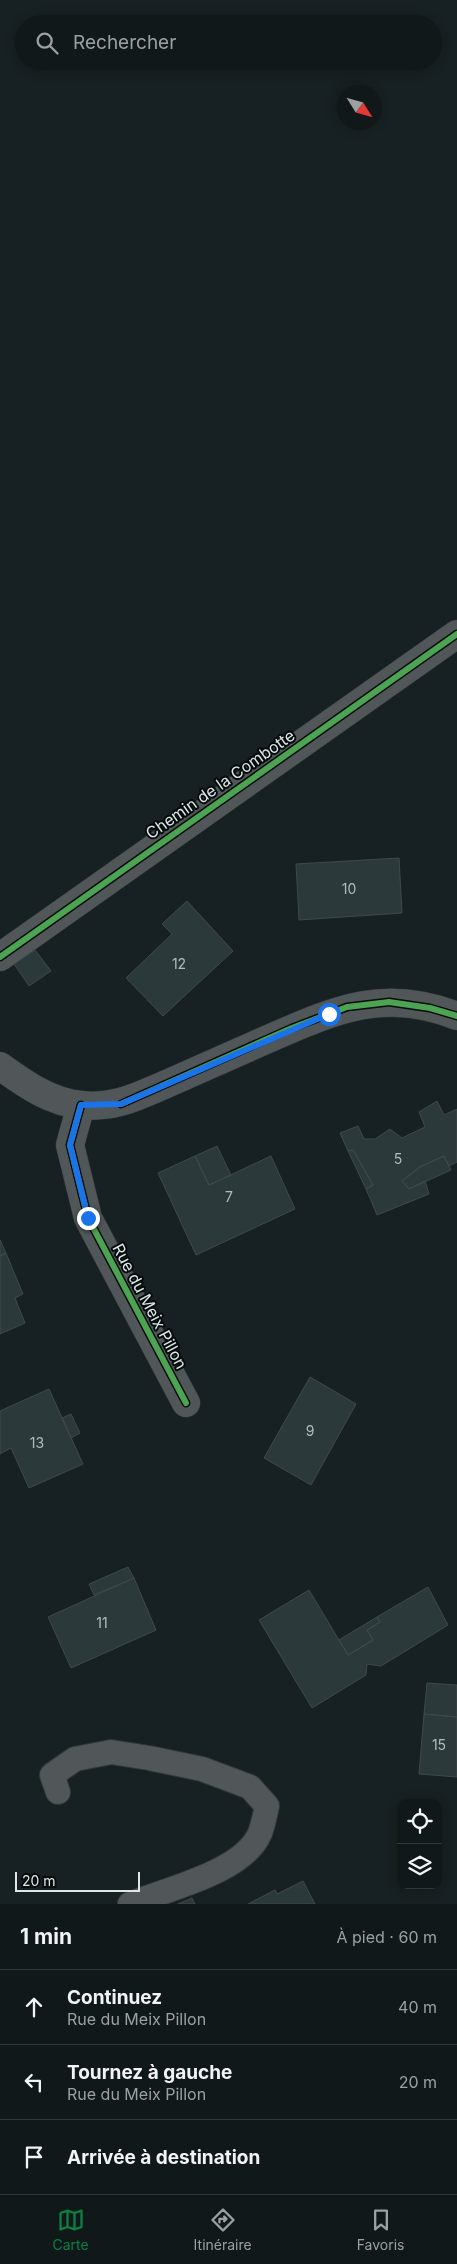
<!DOCTYPE html>
<html lang="fr">
<head>
<meta charset="utf-8">
<style>
  body { margin:0; font-family:Inter,sans-serif; background:#1e2527; color:#f1f3f6 }
  .controls { position:absolute; right:15px; bottom:15px; display:grid; overflow:hidden; border-radius:10px; box-shadow:0 2px 12px #0003 }
  .controls button { width:45px; height:45px; display:grid; place-items:center; padding:0; border:0; border-bottom:1px solid #303739; background:#11181a; color:#f1f3f6; font:25px sans-serif }
  .compass { position:absolute; left:337px; top:85px; width:45px; height:45px; border-radius:50%; background:#11181a; box-shadow:0 2px 12px #0003; rotate:127deg }
  .scale { position:absolute; left:15px; bottom:12px; width:125px; box-sizing:border-box; padding-left:5px; border:2px solid #dde7e9; border-top:0; font-size:14px; line-height:18px; white-space:nowrap; color:#dde7e9; -webkit-text-stroke:4px #050c0c; paint-order:stroke }
  .stop { position:absolute; width:15px; height:15px; margin:-11px; border:4px solid #1a73e8; border-radius:50%; background:#fff }
  .stop.end { background:#1a73e8; border-color:#fff; box-shadow:0 1px 5px #0008 }
  .list { margin:0; padding:0; list-style:none }
  h2 { display:flex; justify-content:space-between; align-items:center; height:65px; margin:0; padding:0 20px; font-size:21px }
  h2 small { font-size:16px; font-weight:400; color:#9ca0a2 }
  .list li { display:grid; grid-template-columns:32px 1fr auto; gap:15px; align-items:center; box-sizing:border-box; height:75px; padding:0 20px; border-top:1px solid #303739 }
  .list b { display:block; font-size:19px; white-space:nowrap }
  .list p { margin:0; font-size:16px; white-space:nowrap; color:#9ca0a2 }
  .list em { font-size:16px; font-style:normal; color:#9ca0a2 }
  .icon { flex:none; width:28px; height:28px; fill:none; stroke:currentColor; stroke-width:2; stroke-linecap:round; stroke-linejoin:round }
  .map { position:relative; flex:none; width:457px; height:1904px; overflow:hidden }
  .search { position:absolute; background:#11181a; box-shadow:0 2px 12px #0003; left:15px; right:15px; top:15px; height:55px; display:flex; align-items:center; gap:12px; box-sizing:border-box; padding:0 18px; border-radius:28px; color:#9ca0a2; font-size:19px }
  .sheet { height:290px; background:#11181a }
  nav { display:flex; justify-content:space-around; align-items:center; box-sizing:border-box; height:70px; border-top:1px solid #303739; background:#11181a; font-size:14px; color:#9ca0a2 }
  nav a { display:grid; justify-items:center; gap:2px }
  nav .on { color:#0b8043 }
  .map>svg:first-child { display:block }
  .building { fill:#2c393a; stroke:#40494a }
  .lines { fill:none; stroke-linecap:round; stroke-linejoin:round }
  .service-casing { stroke:#333a3b; stroke-width:26 }
  .minor-casing { stroke:#333a3b; stroke-width:29 }
  .tertiary-casing { stroke:#333a3b; stroke-width:29 }
  .service { stroke:#515758; stroke-width:24 }
  .minor { stroke:#515758; stroke-width:28 }
  .tertiary { stroke:#515758; stroke-width:28 }
  .cycleway-casing { stroke:#050c0c; stroke-width:9 }
  .cycleway { stroke:#4ca352; stroke-width:6 }
  .route { stroke:#1a73e8; stroke-width:6 }
  .labels { text-anchor:middle; stroke-width:4; stroke-linejoin:round; paint-order:stroke }
  .number-label { font-size:14px; fill:#b1bcbd }
  .street-label { font-size:16px; fill:#dde7e9; stroke:#050c0c }
</style>
</head>
<body>
<div class="map">
<svg width="457" height="1904" viewBox="0 0 457 1904">
  <rect width="100%" height="100%" fill="#172022"/>
  <!-- building -->
  <path class="building" d="M 399,858 L 402,913 L 299,920 L 296,864 Z
    M 187,901 L 233,951 L 163,1016 L 126,978 L 172,934 L 162,924 Z
    M 35,950 L 51,971 L 29,986 L 14,964 Z
    M 437,1101 L 444,1115 L 457,1109 L 457,1162 L 449,1166 L 444,1156 L 420,1167 L 402,1181 L 409,1189 L 425,1181 L 429,1194 L 377,1215 L 366,1189 L 373,1185 L 353,1150 L 348,1151 L 340,1133 L 358,1126 L 364,1139 L 375,1139 L 390,1129 L 402,1138 L 425,1127 L 419,1112 Z
    M 217,1146 L 231,1175 L 209,1185 L 195,1156 Z
    M 353,1150 L 373,1185 L 366,1189 L 348,1151 Z
    M 195,1156 L 209,1185 L 271,1156 L 295,1209 L 196,1255 L 158,1173 Z
    M 444,1156 L 451,1170 L 409,1189 L 402,1181 L 420,1167 Z
    M 0,1240 L 6,1253 L 0,1256 Z
    M 6,1253 L 23,1294 L 15,1298 L 25,1323 L 0,1334 L 0,1256 Z
    M 310,1377 L 356,1404 L 311,1485 L 264,1458 Z
    M 49,1389 L 83,1464 L 29,1488 L 11,1448 L 0,1454 L 0,1411 Z
    M 71,1414 L 80,1433 L 71,1438 L 62,1418 Z
    M 128,1567 L 134,1578 L 94,1595 L 89,1584 Z
    M 134,1578 L 156,1630 L 71,1668 L 48,1617 Z
    M 428,1587 L 448,1625 L 381,1666 L 367,1664 L 366,1675 L 312,1708 L 259,1620 L 309,1590 L 348,1655 L 373,1640 L 367,1630 L 380,1622 L 377,1617 Z
    M 377,1617 L 380,1622 L 367,1630 L 373,1640 L 348,1655 L 339,1640 Z
    M 427,1683 L 457,1685 L 457,1717 L 424,1714 Z
    M 424,1714 L 457,1717 L 457,1777 L 419,1774 Z
    M 303,1881 L 315,1904 L 248,1904 L 275,1890 L 277,1894 Z
    M 192,1898 L 195,1904 L 178,1904 Z"/>
  <g class="lines">
    <!-- service casing -->
    <g class="service-casing">
      <path id="service" d="M 58,1792 L 52,1775 L 75,1759 L 111,1752 L 149,1758 L 202,1769 L 250,1787 L 267,1806 C 265,1815 263,1825 260,1833 C 244,1872 167,1889 130,1904"/>
    </g>
    <!-- minor casing -->
    <g class="minor-casing">
      <path id="minor" d="M 0,957 L 457,634
        M 81,1105 L 70,1145 L 88,1218 L 186,1403"/>
    </g>
    <!-- tertiary casing -->
    <g class="tertiary-casing">
      <path id="tertiary" d="M 0,1066 C 25,1084 50,1102 81,1105 C 116,1109 140,1095 171,1082 C 203,1068 236,1053 268,1039 C 335,1010 384,987 457,1016"/>
    </g>
    <!-- service -->
    <use href="#service" class="service"/>
    <!-- minor -->
    <use href="#minor" class="minor"/>
    <!-- tertiary -->
    <use href="#tertiary" class="tertiary"/>
    <!-- cycleway casing -->
    <g class="cycleway-casing">
      <path id="cycleway" d="M 0,957 L 457,634
        M 121,1104 L 292,1028 L 347,1007 L 389,1002 L 430,1008 L 457,1016
        M 81,1105 L 70,1145 L 88,1218 L 186,1403"/>
    </g>
    <!-- cycleway -->
    <use href="#cycleway" class="cycleway"/>
  </g>
  <g class="lines">
    <!-- route -->
    <path class="route" d="M 88,1218 L 70,1145 L 81,1105 L 121,1104 L 329,1014"/>
  </g>
  <g class="labels">
    <!-- number labels -->
    <g class="number-label">
      <text x="349" y="894">10</text>
      <text x="179" y="969">12</text>
      <text x="398" y="1164">5</text>
      <text x="229" y="1202">7</text>
      <text x="310" y="1436">9</text>
      <text x="37" y="1448">13</text>
      <text x="102" y="1628">11</text>
      <text x="439" y="1750">15</text>
    </g>
    <!-- street labels -->
    <g class="street-label">
      <text transform="translate(220 784) rotate(-35)" y="6">Chemin de la Combotte</text>
      <text transform="translate(150 1306) rotate(62)" y="6">Rue du Meix Pillon</text>
    </g>
  </g>
</svg>
<div class="controls">
<button><svg class="icon" aria-label="locate" viewBox="0 0 24 24"><circle cx="12" cy="12" r="6"/><path d="M12 2v4M12 18v4M2 12h4M18 12h4"/></svg></button>
<button><svg class="icon" aria-label="layers" viewBox="0 0 24 24"><path d="M12 4l9 5-9 5-9-5zM3 14l9 5 9-5"/></svg></button>
</div>
<svg class="compass" viewBox="-18 -18 36 36"><path d="M0-13l5 13h-10z" fill="#e53935"/><path d="M0 13l5-13h-10z" fill="#9ca0a2"/></svg>
<div class="scale">20 m</div>
<div class="stop" style="left:329px;top:1014px"></div>
<div class="stop end" style="left:88px;top:1218px"></div>
<div class="search"><svg class="icon" aria-label="search" viewBox="0 0 24 24"><circle cx="10" cy="10" r="6"/><path d="M15 15l6 6"/></svg>Rechercher</div>
</div>
<section class="sheet">
<h2>1 min<small>À pied · 60 m</small></h2>
<ul class="list">
<li><svg class="icon" aria-label="ahead" viewBox="0 0 24 24"><path d="M12 20V5M6 11l6-6 6 6"/></svg><div><b>Continuez</b><p>Rue du Meix Pillon</p></div><em>40 m</em></li>
<li><svg class="icon" aria-label="left" viewBox="0 0 24 24"><path d="M17 20v-9H6M10 6l-5 5 5 5"/></svg><div><b>Tournez à gauche</b><p>Rue du Meix Pillon</p></div><em>20 m</em></li>
<li><svg class="icon" aria-label="arrive" viewBox="0 0 24 24"><path d="M6 21V4h12l-3 4 3 4H6"/></svg><div><b>Arrivée à destination</b></div></li>
</ul>
</section>
<nav>
<a class="on"><svg class="icon" aria-label="map" viewBox="0 0 24 24"><path d="M3 6l6-2 6 2 6-2v14l-6 2-6-2-6 2zM9 4v14M15 6v14"/></svg>Carte</a>
<a><svg class="icon" aria-label="directions" viewBox="0 0 24 24"><path d="M12 3l9 9-9 9-9-9zM9 14v-3h6M13 9l2 2-2 2"/></svg>Itinéraire</a>
<a><svg class="icon" aria-label="saved" viewBox="0 0 24 24"><path d="M7 4h10v16l-5-4-5 4z"/></svg>Favoris</a>
</nav>
</body>
</html>
